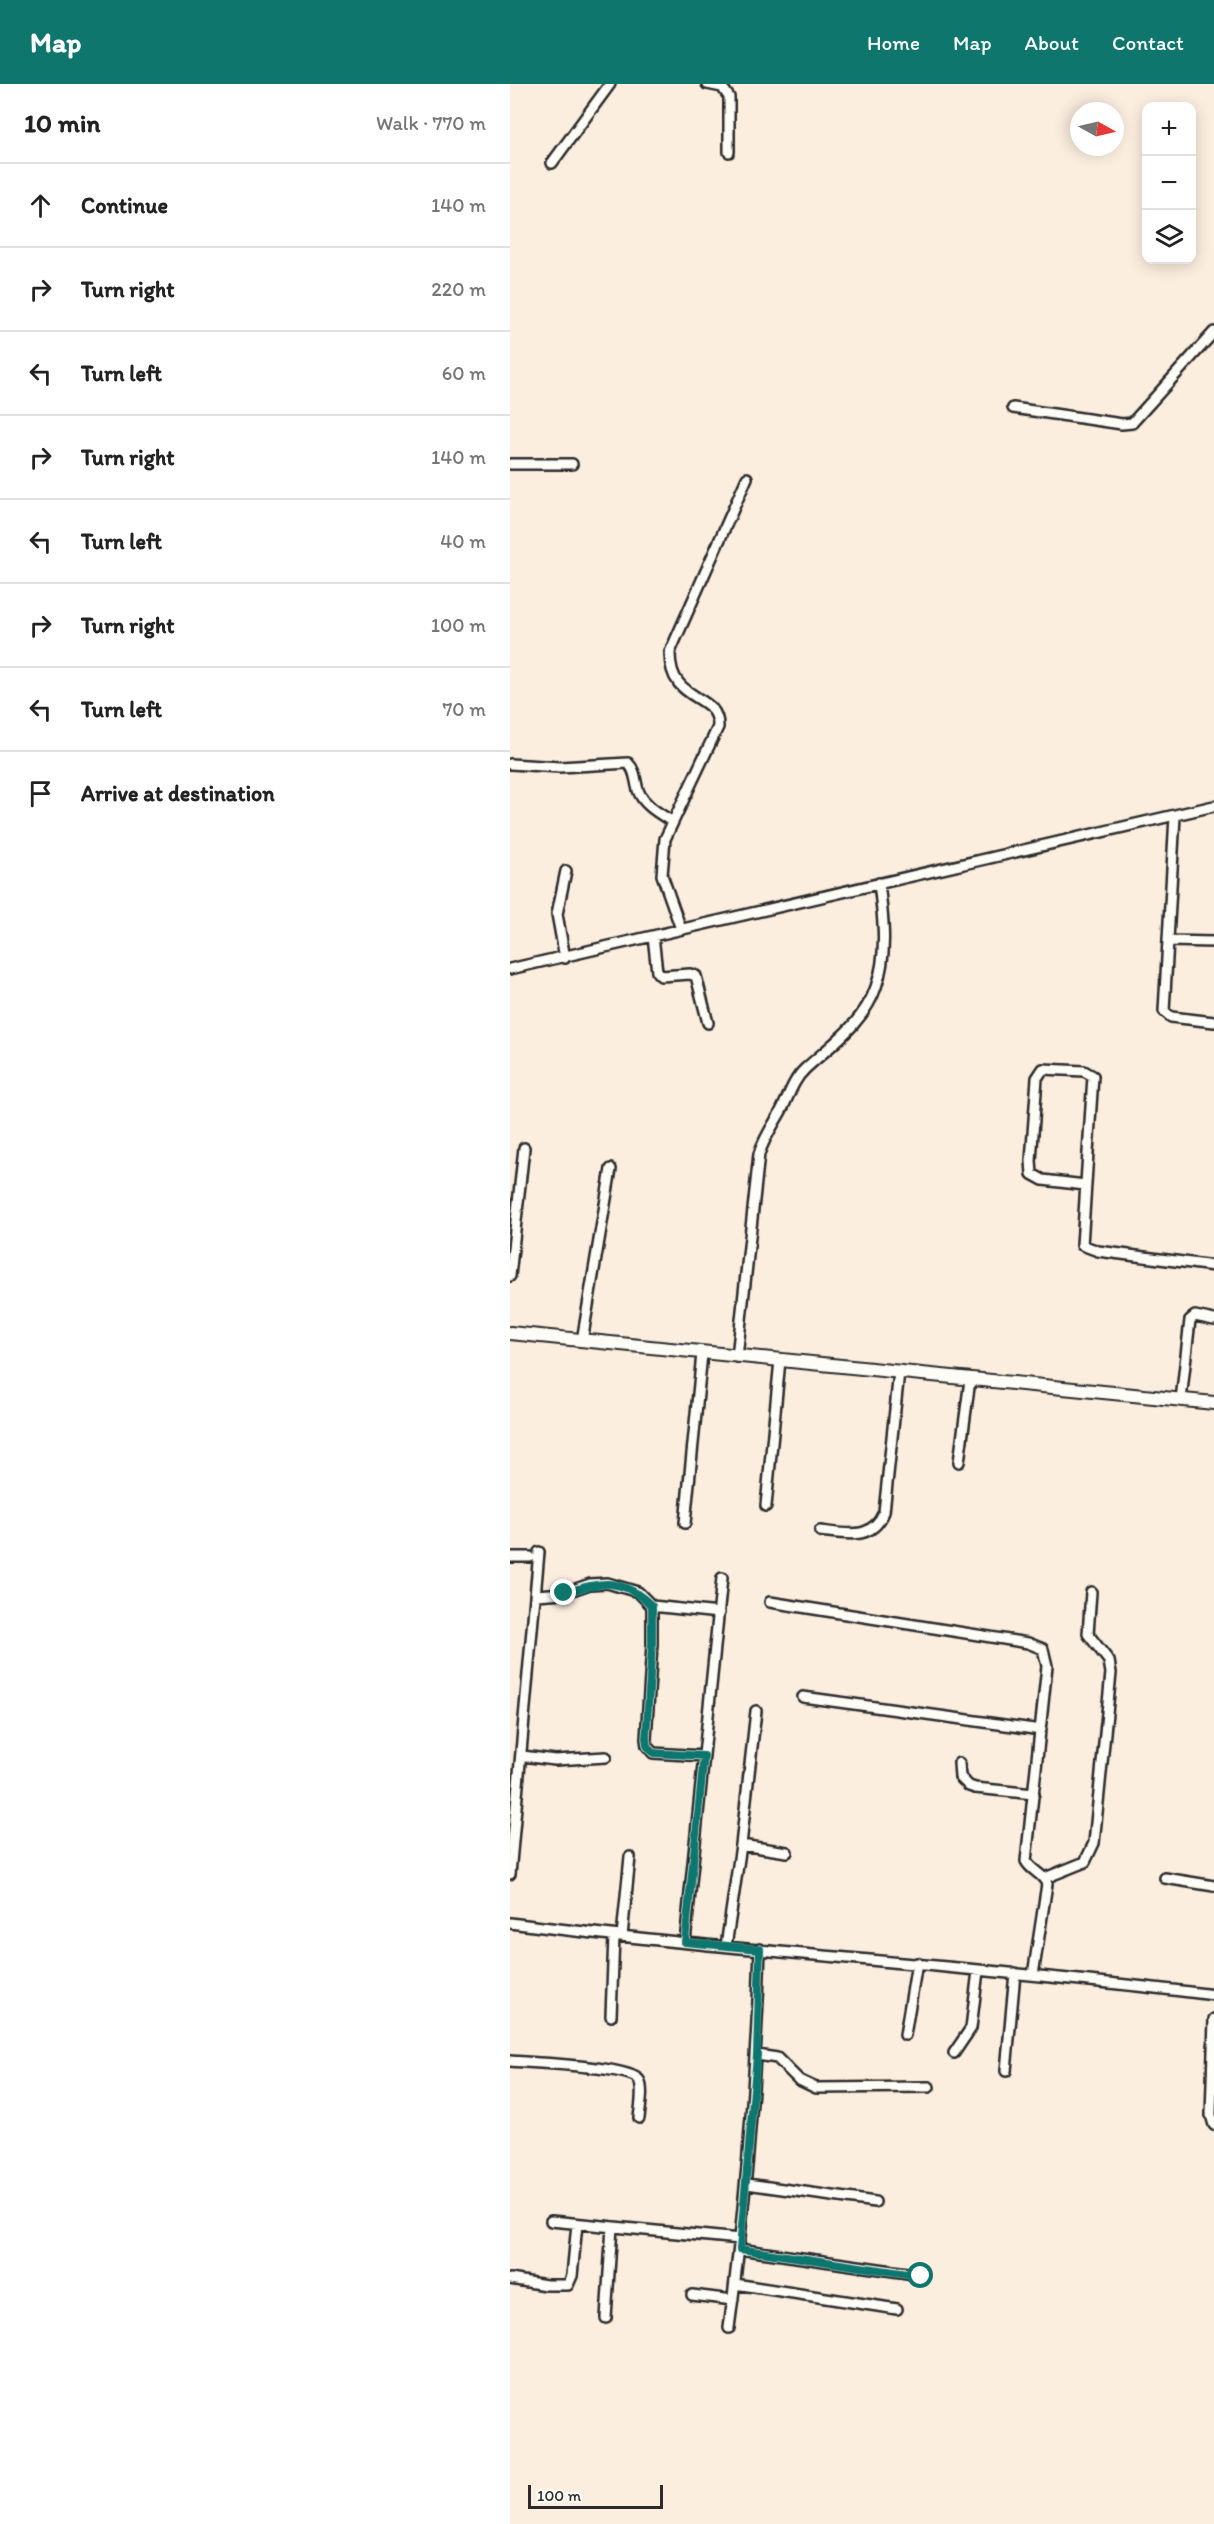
<!DOCTYPE html>
<html lang="en">
<head>
<meta charset="utf-8">
<style>
  body { margin:0; font-family:Itim,sans-serif; background:#f2f2f2; color:#222 }
  .controls { position:absolute; right:18px; top:18px; display:grid; overflow:hidden; border-radius:12px; box-shadow:0 3px 15px #0003 }
  .controls button { width:54px; height:54px; display:grid; place-items:center; padding:0; border:0; border-bottom:2px solid #e0e0e0; background:#fff; color:#222; font:30px sans-serif }
  .compass { position:absolute; left:560px; top:18px; width:54px; height:54px; border-radius:50%; background:#fff; box-shadow:0 3px 15px #0003; rotate:98deg }
  .scale { position:absolute; left:18px; bottom:15px; width:135px; box-sizing:border-box; padding-left:6px; border:3px solid #2b2b2b; border-top:0; font-size:16px; line-height:21px; white-space:nowrap; color:#2b2b2b; -webkit-text-stroke:4px #fdfcf7; paint-order:stroke }
  .stop { position:absolute; width:18px; height:18px; margin:-14px; border:4px solid #0f766e; border-radius:50%; background:#fff }
  .stop.end { background:#0f766e; border-color:#fff; box-shadow:0 2px 6px #0008 }
  .list { margin:0; padding:0; list-style:none }
  h2 { display:flex; justify-content:space-between; align-items:center; height:78px; margin:0; padding:0 24px; font-size:26px }
  h2 small { font-size:20px; font-weight:400; color:#767676 }
  .list li { display:grid; grid-template-columns:39px 1fr auto; gap:18px; align-items:center; box-sizing:border-box; height:84px; padding:0 24px; border-top:2px solid #e0e0e0 }
  .list b { display:block; font-size:22px; white-space:nowrap }
  .list em { font-size:20px; font-style:normal; color:#767676 }
  .icon { flex:none; width:33px; height:33px; fill:none; stroke:currentColor; stroke-width:2; stroke-linecap:round; stroke-linejoin:round }
  .map { position:relative; flex:none; width:704px; height:2440px; overflow:hidden }
  header { display:flex; align-items:center; gap:36px; box-sizing:border-box; height:84px; padding:0 30px; background:#0f766e; color:#fff }
  header strong { font-size:28px }
  nav { display:flex; gap:33px; margin-inline-start:auto; font-size:21px }
  main { display:flex }
  aside { flex:1; background:#fff }
  .map>svg:first-child { display:block }
  .lines { fill:none; stroke-linecap:round; stroke-linejoin:round }
  .minor-casing { stroke:#2b2b2b; stroke-width:14 }
  .tertiary-casing { stroke:#2b2b2b; stroke-width:16 }
  .minor { stroke:#fdfcf7; stroke-width:9 }
  .tertiary { stroke:#fdfcf7; stroke-width:12 }
  .route { stroke:#0f766e; stroke-width:8 }
</style>
</head>
<body>
<header>
<strong>Map</strong>
<nav><a>Home</a><a>Map</a><a>About</a><a>Contact</a></nav>
</header>
<main>
<aside>
<h2>10 min<small>Walk · 770 m</small></h2>
<ul class="list">
<li><svg class="icon" aria-label="ahead" viewBox="0 0 24 24"><path d="M12 20V5M6 11l6-6 6 6"/></svg><div><b>Continue</b></div><em>140 m</em></li>
<li><svg class="icon" aria-label="right" viewBox="0 0 24 24"><path d="M7 20v-9h11M14 6l5 5-5 5"/></svg><div><b>Turn right</b></div><em>220 m</em></li>
<li><svg class="icon" aria-label="left" viewBox="0 0 24 24"><path d="M17 20v-9H6M10 6l-5 5 5 5"/></svg><div><b>Turn left</b></div><em>60 m</em></li>
<li><svg class="icon" aria-label="right" viewBox="0 0 24 24"><path d="M7 20v-9h11M14 6l5 5-5 5"/></svg><div><b>Turn right</b></div><em>140 m</em></li>
<li><svg class="icon" aria-label="left" viewBox="0 0 24 24"><path d="M17 20v-9H6M10 6l-5 5 5 5"/></svg><div><b>Turn left</b></div><em>40 m</em></li>
<li><svg class="icon" aria-label="right" viewBox="0 0 24 24"><path d="M7 20v-9h11M14 6l5 5-5 5"/></svg><div><b>Turn right</b></div><em>100 m</em></li>
<li><svg class="icon" aria-label="left" viewBox="0 0 24 24"><path d="M17 20v-9H6M10 6l-5 5 5 5"/></svg><div><b>Turn left</b></div><em>70 m</em></li>
<li><svg class="icon" aria-label="arrive" viewBox="0 0 24 24"><path d="M6 21V4h12l-3 4 3 4H6"/></svg><div><b>Arrive at destination</b></div></li>
</ul>
</aside>
<div class="map">
<svg width="704" height="2440" viewBox="0 0 704 2440">
  <rect width="100%" height="100%" fill="#fceedf"/>
  <filter id="ink" filterUnits="userSpaceOnUse"><feTurbulence type="fractalNoise" baseFrequency=".0167" numOctaves="2"/><feDisplacementMap in="SourceGraphic" scale="12" xChannelSelector="R" yChannelSelector="G"/><feConvolveMatrix kernelMatrix="1 2 1 2 8 2 1 2 1" color-interpolation-filters="sRGB"/></filter>
  <g filter="url(#ink)">
    <g class="lines">
      <!-- minor casing -->
      <g class="minor-casing">
        <path id="minor" d="M 197,0 L 212,3 L 219,13 L 219,68
          M 42,79 L 100,0
          M 503,324 L 612,340 L 622,339 L 704,248
          M 0,380 L 62,380
          M 0,680 L 50,683 L 118,679 C 126,687 125,696 128,706 C 133,721 150,730 163,738
          M 665,732 L 654,927 L 661,933 L 704,938
          M 171,845 L 152,791 L 155,755 L 208,643 C 209,607 159,621 160,568 L 237,394
          M 143,852 L 147,888 L 151,892 L 180,890 L 186,892 L 198,939
          M 658,857 L 704,858
          M 55,874 L 47,830 L 56,787
          M 0,885 L 704,722
          M 575,1101 L 533,1096 L 522,1090 L 521,1077 L 527,994 L 533,985 L 574,987 L 583,992 L 572,1161 L 588,1167 L 704,1182
          M 0,1192 L 14,1064
          M 72,1257 L 101,1085
          M 227,1273 L 249,1070 C 254,1054 262,1043 270,1029 C 278,1015 282,997 295,985 C 321,961 354,939 366,903 C 378,870 373,833 369,799
          M 671,1316 L 680,1236 L 685,1232 L 704,1236
          M 449,1378 L 460,1296
          M 256,1422 L 270,1276
          M 175,1439 L 192,1270
          M 310,1447 C 337,1450 362,1457 374,1428 L 389,1288
          M 0,1473 L 20,1473
          M 26,1511 L 54,1509 L 80,1500 L 97,1499 L 128,1508 L 142,1522 L 209,1529
          M 260,1518 L 518,1559 L 533,1565 L 537,1582 L 516,1777 C 521,1787 533,1789 537,1800 L 523,1891
          M 142,1522 L 142,1561 L 136,1655 L 137,1662 L 143,1669 L 194,1672
          M 293,1613 L 531,1646
          M 12,1672 L 45,1676 L 96,1673
          M 449,1679 L 450,1693 L 459,1702 L 465,1704 L 524,1710
          M 231,1761 L 277,1768
          M 0,1790 L 29,1468
          M 535,1794 L 575,1778 L 584,1759 L 601,1589 L 599,1577 L 578,1550 L 581,1508
          M 655,1794 L 704,1802
          M 0,1839 C 234,1869 470,1882 704,1911
          M 112,1852 L 120,1773
          M 175,1858 L 212,1494
          M 216,1862 L 231,1761 L 246,1627
          M 101,1932 L 104,1852
          M 704,1935 L 701,2031 L 704,2041
          M 395,1951 L 407,1879
          M 444,1969 L 461,1944 L 468,1887
          M 247,1971 L 267,1974 L 289,1996 L 306,2004 L 419,2003
          M 0,1977 C 22,1979 120,1982 129,1996 C 134,2006 130,2023 129,2034
          M 496,1987 L 505,1889
          M 237,2100 L 365,2118
          M 41,2137 L 230,2155
          M 229,2165 L 411,2191
          M 0,2195 L 36,2201 L 58,2201 L 62,2192 L 67,2140
          M 225,2200 L 387,2225
          M 182,2211 L 223,2216
          M 96,2234 L 102,2143
          M 219,2244 C 236,2118 246,1992 250,1865"/>
      </g>
      <!-- tertiary casing -->
      <g class="tertiary-casing">
        <path id="tertiary" d="M 0,1249 L 704,1319"/>
      </g>
      <!-- minor -->
      <use href="#minor" class="minor"/>
      <!-- tertiary -->
      <use href="#tertiary" class="tertiary"/>
    </g>
  </g>
  <g class="lines" filter="url(#ink)">
    <!-- route -->
    <path class="route" d="M 54,1509 C 92,1498 111,1492 142,1522 L 142,1561 L 136,1654 L 137,1662 L 143,1669 L 194,1672 L 175,1858 L 250,1865 L 247,1971 L 230,2165 L 411,2192"/>
  </g>
</svg>
<div class="controls">
<button>+</button>
<button>−</button>
<button><svg class="icon" aria-label="layers" viewBox="0 0 24 24"><path d="M12 4l9 5-9 5-9-5zM3 14l9 5 9-5"/></svg></button>
</div>
<svg class="compass" viewBox="-18 -18 36 36"><path d="M0-13l5 13h-10z" fill="#e53935"/><path d="M0 13l5-13h-10z" fill="#767676"/></svg>
<div class="scale">100 m</div>
<div class="stop" style="left:411px;top:2192px"></div>
<div class="stop end" style="left:54px;top:1509px"></div>
</div>
</main>
</body>
</html>
